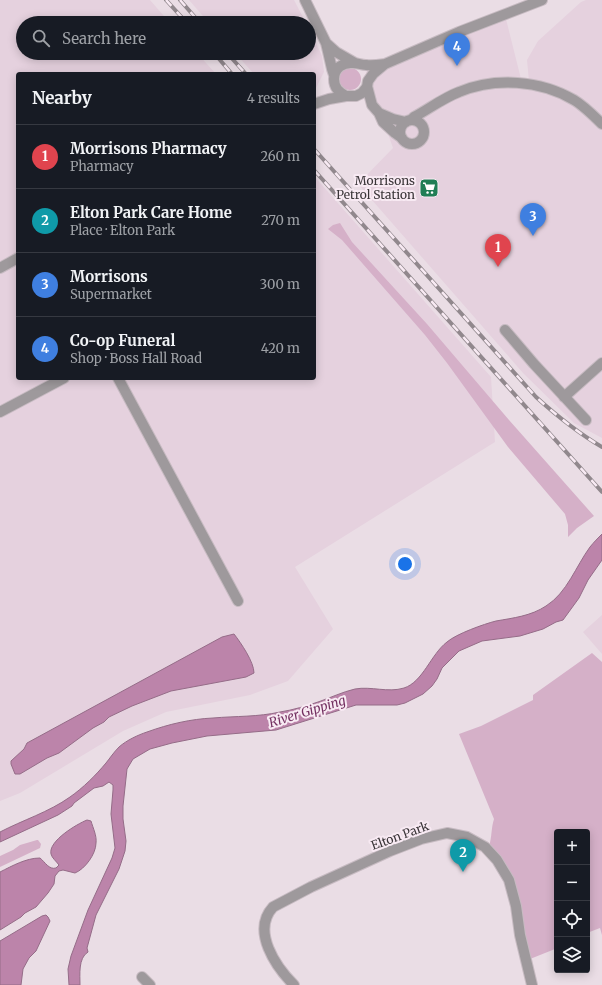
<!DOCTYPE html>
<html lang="en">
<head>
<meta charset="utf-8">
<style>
  body { margin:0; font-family:Merriweather,serif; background:#20242c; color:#f1f3f6 }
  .controls { position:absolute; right:12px; bottom:12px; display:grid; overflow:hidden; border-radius:4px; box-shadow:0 2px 10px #0003 }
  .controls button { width:36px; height:36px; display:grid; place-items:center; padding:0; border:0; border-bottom:1px solid #363941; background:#171b24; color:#f1f3f6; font:20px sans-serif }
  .you { position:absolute; left:405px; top:564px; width:14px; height:14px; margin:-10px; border:3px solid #fff; border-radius:50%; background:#1a73e8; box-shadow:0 0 0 6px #1a73e833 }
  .badge { display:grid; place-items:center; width:26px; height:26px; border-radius:50%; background:#207e55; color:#fff; font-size:13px; font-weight:700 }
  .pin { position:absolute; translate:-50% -33px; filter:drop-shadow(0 1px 2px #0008) }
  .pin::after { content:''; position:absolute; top:21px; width:14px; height:12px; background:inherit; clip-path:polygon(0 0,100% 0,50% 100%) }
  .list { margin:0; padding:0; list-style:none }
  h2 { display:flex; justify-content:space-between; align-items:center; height:52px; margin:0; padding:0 16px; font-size:17px }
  h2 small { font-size:13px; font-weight:400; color:#9ea1a6 }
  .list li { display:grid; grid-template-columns:26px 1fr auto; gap:12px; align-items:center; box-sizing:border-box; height:64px; padding:0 16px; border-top:1px solid #363941 }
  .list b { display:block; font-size:15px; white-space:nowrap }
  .list p { margin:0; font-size:13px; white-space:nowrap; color:#9ea1a6 }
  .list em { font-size:13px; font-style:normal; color:#9ea1a6 }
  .icon { flex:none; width:22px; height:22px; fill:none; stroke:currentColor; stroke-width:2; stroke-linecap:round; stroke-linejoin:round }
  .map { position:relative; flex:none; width:602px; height:985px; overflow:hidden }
  .search { position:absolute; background:#171b24; box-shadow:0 2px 10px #0003; left:16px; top:16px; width:300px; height:44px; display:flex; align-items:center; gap:10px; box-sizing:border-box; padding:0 14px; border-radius:22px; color:#9ea1a6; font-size:15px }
  .panel { position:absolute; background:#171b24; box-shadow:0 2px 10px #0003; left:16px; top:72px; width:300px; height:308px; border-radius:4px }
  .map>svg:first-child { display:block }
  .built { fill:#e5d1de }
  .green { fill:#d5b0c8 }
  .water { fill:#bc84aa; stroke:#956c88 }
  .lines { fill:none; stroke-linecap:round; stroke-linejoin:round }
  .minor-casing { stroke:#c7bbc2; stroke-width:12 }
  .minor { stroke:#9e999c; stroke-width:10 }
  .rail-casing { stroke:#91888d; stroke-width:4 }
  .rail { stroke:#f8eaf3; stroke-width:2.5; stroke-dasharray:8; stroke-linecap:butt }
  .labels { text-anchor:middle; stroke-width:4; stroke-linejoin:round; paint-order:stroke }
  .poi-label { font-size:12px; fill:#3a3538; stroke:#f8eaf3; text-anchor:end }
  .street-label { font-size:12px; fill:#3a3538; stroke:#f8eaf3 }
  .water-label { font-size:13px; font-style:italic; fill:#732f60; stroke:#f8eaf3 }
</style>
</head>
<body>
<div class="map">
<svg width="602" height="985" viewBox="0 0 602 985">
  <rect width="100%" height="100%" fill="#eadde5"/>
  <!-- built -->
  <path class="built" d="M 0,0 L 150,0 L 170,23 L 23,23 L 23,53 L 197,53 L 216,74 L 18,74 L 18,378 L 314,378 L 314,176 L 491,377 L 495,442 L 295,567 L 333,629 L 288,681 L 250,695 L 166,712 L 123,731 L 20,793 L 0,801 Z
    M 189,0 L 294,0 L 306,23 L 209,23 Z
    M 586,0 L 602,0 L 602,438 L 574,423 L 523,373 L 358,184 L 393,148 L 386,128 L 362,93 L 368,81 L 366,72 L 505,15 L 521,79 L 529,81 L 527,60 L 538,41 L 581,2 Z
    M 309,28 L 322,56 L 324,72 L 314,92 L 314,74 L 254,74 L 235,53 L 309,53 Z
    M 602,615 L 602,654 L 583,632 Z"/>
  <!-- green -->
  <path class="green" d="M339 79a11 11 0 1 1 22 0a11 11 0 1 1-22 0Z
    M 340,223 L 352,242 L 427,324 L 509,420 L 594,516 L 577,528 L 568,537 L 568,525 L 565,514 L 508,447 L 447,363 L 425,335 L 342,240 L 328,229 L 333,225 Z
    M 592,653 L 602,662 L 602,935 L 600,928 L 587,933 L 587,832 L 557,832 L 557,945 L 555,946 L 555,949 L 525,961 L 513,901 L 489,846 C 492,837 491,828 494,819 L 459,734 L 481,726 L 533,700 L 533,695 Z
    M 37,840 L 38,840 L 41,844 L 40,848 L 0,867 L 0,856 L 13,850 L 20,845 Z"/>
  <!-- water -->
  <path class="water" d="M 602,534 L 602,560 L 588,580 L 579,598 L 563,620 L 556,622 L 543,629 L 520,636 L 482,641 L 459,651 L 442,668 L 437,679 L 432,686 L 423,694 L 405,703 L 397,705 L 356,705 L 276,730 L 207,736 L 172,743 L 150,749 L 133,759 L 127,769 L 123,806 L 123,819 L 126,841 L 125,851 L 119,869 L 96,915 L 87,948 L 88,952 C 78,958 80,975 80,985 L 69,985 L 68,969 L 71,956 L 88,910 L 112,858 L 115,848 L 111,814 L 113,790 L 113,785 L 109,782 L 103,786 L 94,788 L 74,803 L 72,806 L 58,815 L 0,842 L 0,832 C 23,820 49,812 70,797 C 83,788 96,775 106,763 C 110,758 114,752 119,747 C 127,740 138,735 147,732 C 169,724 191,719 213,718 C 236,716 258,717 280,712 C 293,710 306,706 318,702 C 330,698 342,692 355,689 C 371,686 388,693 404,688 C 423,682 431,654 447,642 C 456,634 484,624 496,621 C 513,618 531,616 546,606 C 567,593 576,566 590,547 C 594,542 598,538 602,534 Z
    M 234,634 C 241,643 254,662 254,673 L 246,677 L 171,691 L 132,706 L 109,717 L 104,722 L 93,728 L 59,753 L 47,758 L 20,774 L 15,774 L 11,764 L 11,761 L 24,749 L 27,743 L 222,637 Z
    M 87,820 L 91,821 C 93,828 97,836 96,843 C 96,854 85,869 75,873 L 63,870 L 59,871 L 55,876 L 54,884 L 48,893 L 36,907 L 25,913 L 21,917 L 0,930 L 0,872 C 12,866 26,858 40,858 C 45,862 49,870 56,868 L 59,865 C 56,861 52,858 51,854 C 48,841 77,824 87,820 Z
    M 46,915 L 48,917 L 50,921 L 36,951 L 29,958 L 23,969 L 21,985 L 0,985 L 0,941 L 42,916 Z"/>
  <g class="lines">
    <!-- minor casing -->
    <g class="minor-casing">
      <path id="minor" d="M 305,0 L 326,43
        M 334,75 L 332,69 L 326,43 L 336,52 L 355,63
        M 367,86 L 372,105 L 379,113 L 383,122 L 395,133 L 402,138
        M 346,96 C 339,92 334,88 334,79 C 334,68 343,62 353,63 C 358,63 361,65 366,65 C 372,66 378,65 385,64
        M 314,104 L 329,99 L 346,96 L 356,96 L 362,93 L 367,87 L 368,81 L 373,74 L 385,64 L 459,32 L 542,0
        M 379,113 L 393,119 L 406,122
        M 411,120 L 414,117 C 429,109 443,98 459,92 C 495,77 540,80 574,100 C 584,106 593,115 602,124
        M400 132a12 12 0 1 1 24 0a12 12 0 1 1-24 0Z
        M 0,268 L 18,258
        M 505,330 L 534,364 L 586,420
        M 118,378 L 238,601
        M 564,397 L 602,363
        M 0,412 L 64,378
        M 142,977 L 150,985
        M 294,985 C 276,967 251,931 273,907 L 311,887 L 390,851 L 421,839 L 447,833 L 467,837 L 485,847 L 497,860 L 509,880 L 516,906 L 520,935 L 532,985"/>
    </g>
    <!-- minor -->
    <use href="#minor" class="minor"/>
    <!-- rail casing -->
    <g class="rail-casing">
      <path id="rail" d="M 166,0 L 187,23
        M 180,0 L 200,23
        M 214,53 L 232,74
        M 227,53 L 246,74
        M 314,149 L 536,397 C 557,416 578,433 602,447
        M 314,170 L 602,492"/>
    </g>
    <!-- rail -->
    <use href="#rail" class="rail"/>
  </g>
  <!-- icons -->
  <defs>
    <g id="supermarket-square" transform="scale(1)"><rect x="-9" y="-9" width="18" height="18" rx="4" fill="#207e55" stroke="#f8eaf3"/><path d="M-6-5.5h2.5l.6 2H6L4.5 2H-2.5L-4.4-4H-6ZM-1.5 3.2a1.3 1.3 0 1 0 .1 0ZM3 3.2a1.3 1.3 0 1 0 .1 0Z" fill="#fff"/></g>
  </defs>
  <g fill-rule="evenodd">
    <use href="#supermarket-square" x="429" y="188"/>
  </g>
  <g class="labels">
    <!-- poi labels -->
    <g class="poi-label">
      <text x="415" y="185">Morrisons<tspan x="415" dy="14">Petrol Station</tspan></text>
    </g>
    <!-- street labels -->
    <g class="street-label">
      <text transform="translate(400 836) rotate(-20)" y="4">Elton Park</text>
    </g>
    <!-- water labels -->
    <g class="water-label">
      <text transform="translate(307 711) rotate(-17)" y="5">River Gipping</text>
    </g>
  </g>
</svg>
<div class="controls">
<button>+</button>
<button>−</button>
<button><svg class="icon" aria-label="locate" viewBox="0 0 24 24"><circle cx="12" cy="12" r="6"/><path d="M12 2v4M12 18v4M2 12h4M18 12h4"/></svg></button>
<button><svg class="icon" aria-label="layers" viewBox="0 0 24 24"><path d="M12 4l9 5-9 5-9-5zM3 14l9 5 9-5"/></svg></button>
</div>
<div class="you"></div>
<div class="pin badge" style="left:498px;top:267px;background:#e0444e">1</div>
<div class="pin badge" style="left:463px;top:872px;background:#0f9aa8">2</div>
<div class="pin badge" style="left:533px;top:236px;background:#3f7fe0">3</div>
<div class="pin badge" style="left:457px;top:66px;background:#3f7fe0">4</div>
<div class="search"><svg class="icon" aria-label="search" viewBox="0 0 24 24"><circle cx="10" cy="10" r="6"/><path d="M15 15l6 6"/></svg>Search here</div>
<section class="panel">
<h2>Nearby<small>4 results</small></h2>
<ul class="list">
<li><span class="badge" style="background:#e0444e">1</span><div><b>Morrisons Pharmacy</b><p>Pharmacy</p></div><em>260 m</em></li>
<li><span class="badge" style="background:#0f9aa8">2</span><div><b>Elton Park Care Home</b><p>Place · Elton Park</p></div><em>270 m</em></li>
<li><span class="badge" style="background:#3f7fe0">3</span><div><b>Morrisons</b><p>Supermarket</p></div><em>300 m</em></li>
<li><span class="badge" style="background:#3f7fe0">4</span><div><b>Co-op Funeral</b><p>Shop · Boss Hall Road</p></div><em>420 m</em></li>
</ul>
</section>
</div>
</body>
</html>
